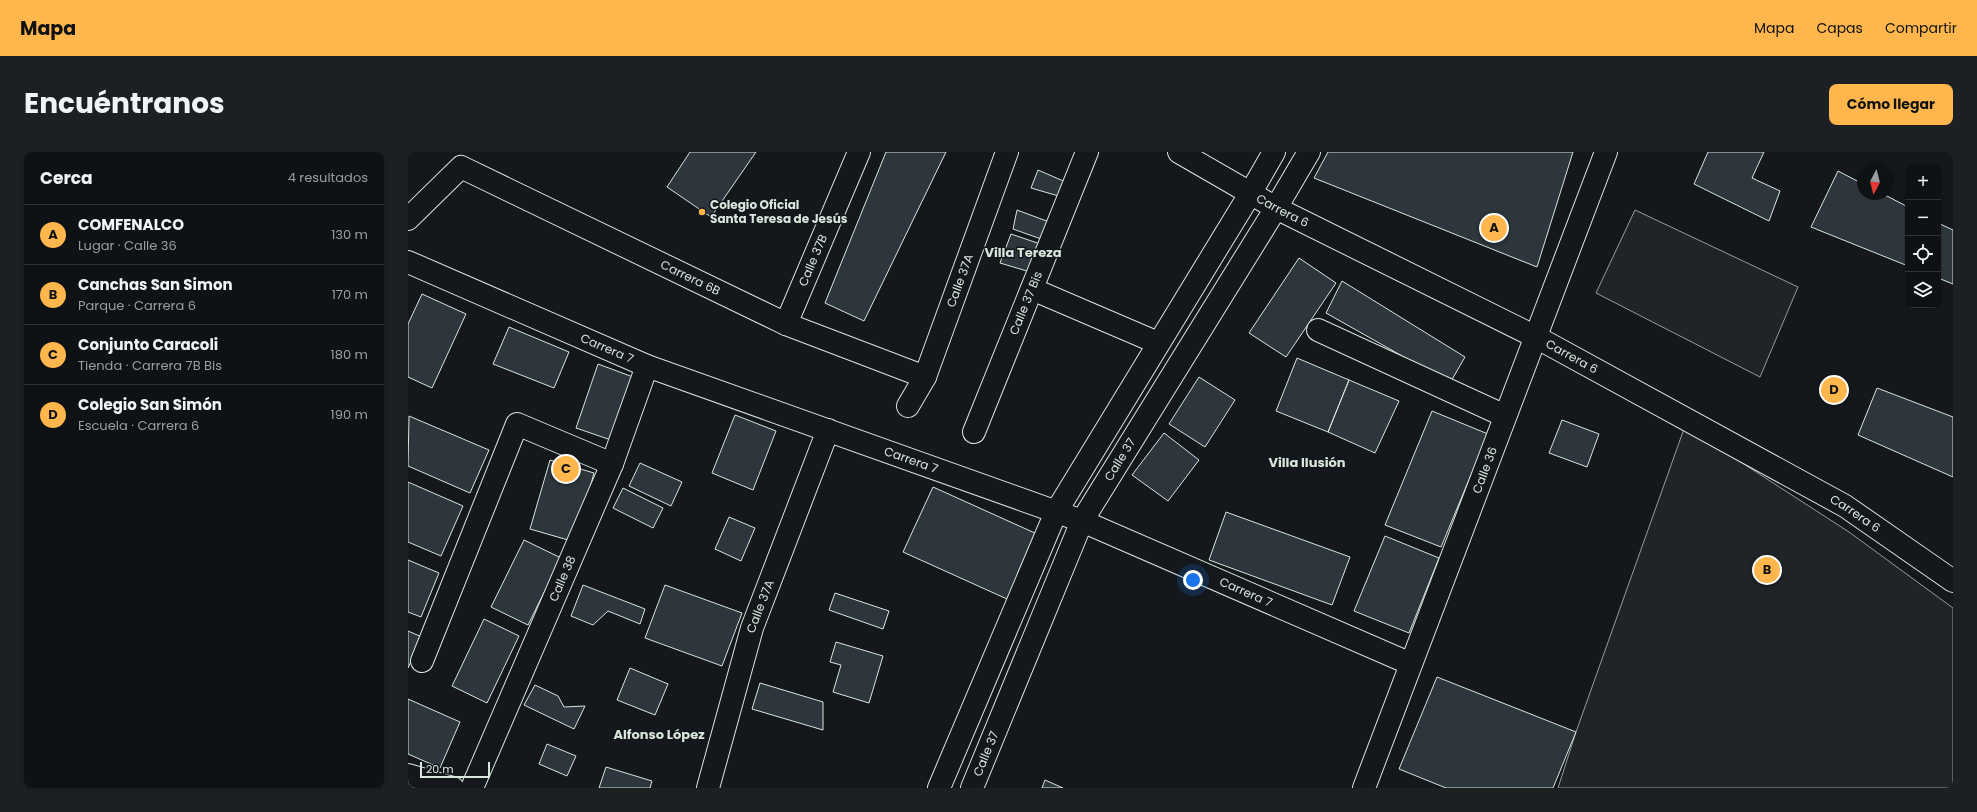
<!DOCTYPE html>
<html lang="es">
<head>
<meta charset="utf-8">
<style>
  body { margin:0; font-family:Poppins,sans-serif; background:#1d2022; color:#f1f3f6 }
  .controls { position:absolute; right:12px; top:12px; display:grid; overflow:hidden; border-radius:8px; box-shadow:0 1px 3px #0004 }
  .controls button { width:36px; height:36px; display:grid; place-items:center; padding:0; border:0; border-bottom:1px solid #2f3234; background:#0f1215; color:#f1f3f6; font:20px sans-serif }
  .compass { position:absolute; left:1449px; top:12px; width:36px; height:36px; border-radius:50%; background:#0f1215; box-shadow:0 1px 3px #0004; rotate:187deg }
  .scale { position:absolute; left:12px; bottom:10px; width:70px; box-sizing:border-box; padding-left:4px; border:2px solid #d8e6dc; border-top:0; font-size:11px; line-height:14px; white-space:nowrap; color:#d8e6dc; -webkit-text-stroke:3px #14181c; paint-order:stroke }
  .you { position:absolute; left:785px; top:428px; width:14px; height:14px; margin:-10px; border:3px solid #fff; border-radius:50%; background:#1a73e8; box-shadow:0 0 0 6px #1a73e833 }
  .badge { display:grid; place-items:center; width:26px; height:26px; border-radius:50%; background:#ffb74d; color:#111; font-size:13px; font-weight:700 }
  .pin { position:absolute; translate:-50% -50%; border:2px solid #fff; box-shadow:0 1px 4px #0006 }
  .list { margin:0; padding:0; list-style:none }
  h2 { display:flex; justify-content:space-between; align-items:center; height:52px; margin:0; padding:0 16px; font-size:17px }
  h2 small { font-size:13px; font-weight:400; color:#9b9ea0 }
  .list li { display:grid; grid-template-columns:26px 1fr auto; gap:12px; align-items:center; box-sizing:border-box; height:60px; padding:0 16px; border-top:1px solid #2f3234 }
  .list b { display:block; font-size:15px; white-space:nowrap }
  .list p { margin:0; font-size:13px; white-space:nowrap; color:#9b9ea0 }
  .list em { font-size:13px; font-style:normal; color:#9b9ea0 }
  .icon { flex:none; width:22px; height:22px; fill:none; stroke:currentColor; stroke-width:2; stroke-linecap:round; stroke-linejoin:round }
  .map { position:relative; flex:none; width:1545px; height:636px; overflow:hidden; border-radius:8px }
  header { display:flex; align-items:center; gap:24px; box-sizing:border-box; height:56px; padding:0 20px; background:#ffb74d; color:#111 }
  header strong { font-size:19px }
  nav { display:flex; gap:22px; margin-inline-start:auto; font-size:14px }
  .intro { display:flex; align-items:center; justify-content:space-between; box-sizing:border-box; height:96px; padding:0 24px }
  h1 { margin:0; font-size:28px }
  .button { padding:10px 18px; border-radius:8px; background:#ffb74d; color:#111; font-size:14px; font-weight:700 }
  main { display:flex; gap:24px; padding:0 24px }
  aside { flex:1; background:#0f1215; border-radius:8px; box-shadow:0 1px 3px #0004 }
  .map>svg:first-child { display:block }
  .green { fill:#202428; stroke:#939e99 }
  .building { fill:#2c363c; stroke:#d8e6dc }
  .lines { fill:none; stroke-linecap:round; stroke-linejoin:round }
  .minor-casing { stroke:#d8e6dc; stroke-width:24 }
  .major-casing { stroke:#d8e6dc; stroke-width:24 }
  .minor { stroke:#14181c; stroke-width:22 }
  .major { stroke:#14181c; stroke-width:22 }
  .poi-dot { fill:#ffb74d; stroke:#14181c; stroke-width:1.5 }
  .labels { text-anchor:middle; stroke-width:3; stroke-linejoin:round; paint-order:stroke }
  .poi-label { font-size:12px; font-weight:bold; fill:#d8e6dc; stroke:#14181c; text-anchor:start }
  .street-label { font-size:12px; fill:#d8e6dc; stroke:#14181c }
  .neighbourhood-label { font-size:13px; font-weight:bold; fill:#d8e6dc; stroke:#14181c }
</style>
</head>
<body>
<header>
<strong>Mapa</strong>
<nav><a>Mapa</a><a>Capas</a><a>Compartir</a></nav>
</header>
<div class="intro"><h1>Encuéntranos</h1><a class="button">Cómo llegar</a></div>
<main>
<aside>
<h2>Cerca<small>4 resultados</small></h2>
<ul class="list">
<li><span class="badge">A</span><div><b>COMFENALCO</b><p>Lugar · Calle 36</p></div><em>130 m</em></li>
<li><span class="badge">B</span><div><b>Canchas San Simon</b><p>Parque · Carrera 6</p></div><em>170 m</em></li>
<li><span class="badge">C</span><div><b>Conjunto Caracoli</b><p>Tienda · Carrera 7B Bis</p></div><em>180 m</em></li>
<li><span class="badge">D</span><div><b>Colegio San Simón</b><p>Escuela · Carrera 6</p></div><em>190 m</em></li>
</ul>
</aside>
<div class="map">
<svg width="1545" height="636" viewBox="0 0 1545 636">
  <rect width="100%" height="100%" fill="#14181c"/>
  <!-- green -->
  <path class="green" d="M 1227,58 L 1390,135 L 1352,225 L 1188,141 Z
    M 1277,274 L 1441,380 L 1545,456 L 1545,636 L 1150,636 L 1168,580 Z"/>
  <!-- building -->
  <path class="building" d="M 282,0 L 348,0 L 303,65 L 259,35 Z
    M 478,0 L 538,0 L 456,169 L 417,151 Z
    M 920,0 L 1165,0 L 1129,115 L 906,26 Z
    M 1300,0 L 1356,0 L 1344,26 L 1372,39 L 1361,69 L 1286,32 Z
    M 630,18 L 660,31 L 654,45 L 623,36 Z
    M 1430,19 L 1455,32 L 1455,42 L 1475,42 L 1500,55 L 1500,114 L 1403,75 Z
    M 609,58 L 644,71 L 636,88 L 605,77 Z
    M 1530,71 L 1545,78 L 1545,132 L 1530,126 Z
    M 603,82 L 638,94 L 629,122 L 592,111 Z
    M 891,106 L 928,131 L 878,205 L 841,181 Z
    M 934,129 L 1057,205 L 1042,231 L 918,161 Z
    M 14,142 L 58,162 L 24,236 L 0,225 L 0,172 Z
    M 101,175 L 161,200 L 146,236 L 85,212 Z
    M 889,206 L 941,228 L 920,280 L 868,259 Z
    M 190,212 L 225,225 L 203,288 L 168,276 Z
    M 791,225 L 827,248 L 797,295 L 761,272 Z
    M 941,228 L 991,249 L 967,301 L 920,280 Z
    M 1469,236 L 1545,265 L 1545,325 L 1450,283 Z
    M 1024,259 L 1080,282 L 1033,395 L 977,373 Z
    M 327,263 L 368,279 L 345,338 L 304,321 Z
    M 1,264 L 81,298 L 62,341 L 0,314 Z
    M 1154,268 L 1191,282 L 1179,315 L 1141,301 Z
    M 756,281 L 791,308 L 760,349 L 724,323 Z
    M 142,308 L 186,321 L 167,390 L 122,377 Z
    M 232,311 L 274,330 L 263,354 L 221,334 Z
    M 0,330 L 55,354 L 33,404 L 0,390 Z
    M 525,335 L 629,382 L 599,447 L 495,400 Z
    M 215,336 L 255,356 L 245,376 L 205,356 Z
    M 818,360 L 942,405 L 924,453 L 801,408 Z
    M 321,365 L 347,376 L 333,409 L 307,397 Z
    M 977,384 L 1031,406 L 1001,481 L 946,459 Z
    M 116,388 L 153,406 L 120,473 L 83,455 Z
    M 0,408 L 31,421 L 13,465 L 0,460 Z
    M 175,433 L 237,457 L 232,472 L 200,459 L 185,473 L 163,464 Z
    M 257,433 L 334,461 L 314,514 L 237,486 Z
    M 427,441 L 481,459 L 475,477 L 421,458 Z
    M 76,467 L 111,484 L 79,551 L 44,534 Z
    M 0,479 L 14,485 L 0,516 Z
    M 428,490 L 475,504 L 461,551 L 425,540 L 433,513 L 422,510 Z
    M 222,516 L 260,532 L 247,563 L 209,548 Z
    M 1029,525 L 1168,580 L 1145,636 L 1038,636 L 991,617 Z
    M 352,531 L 415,550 L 415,578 L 344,557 Z
    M 127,533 L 150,544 L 156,555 L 177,554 L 166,577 L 116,553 Z
    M 0,547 L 52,570 L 32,616 L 0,602 Z
    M 139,592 L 168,604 L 159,624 L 131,612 Z
    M 198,615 L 244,629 L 242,636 L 191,636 Z
    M 637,628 L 655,636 L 634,636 Z"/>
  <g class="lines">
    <!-- minor casing -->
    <g class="minor-casing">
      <g id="minor">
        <path id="s1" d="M 771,0 L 868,56 L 1128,185 L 1437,354 L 1545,429"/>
        <path id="s2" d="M 0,67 L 53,15 L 378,172 L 517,225"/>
        <path id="s3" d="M 0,110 L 239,214 L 674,369 L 1003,512"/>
        <path d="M 624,137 L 750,191"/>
        <path id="s4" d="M 378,172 L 451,0"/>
        <path d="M 910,178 L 1097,264"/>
        <path id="s5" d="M 500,254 L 517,225 L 599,0"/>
        <path id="s6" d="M 566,280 L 679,0"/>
        <path d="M 14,509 L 109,272 L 204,312"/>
        <path d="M 0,623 L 45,636"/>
        <path id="s7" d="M 64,636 L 204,312 L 239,214"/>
        <path id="s8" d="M 300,636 L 344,476 L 420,278"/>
        <path id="s9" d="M 956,636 L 1198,0"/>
      </g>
    </g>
    <!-- major casing -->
    <g class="major-casing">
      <g id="major">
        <path d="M 531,636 L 648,360 L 842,42 L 866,0"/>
        <path id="s10" d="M 564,636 L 674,369 L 868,56 L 901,0"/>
      </g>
    </g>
    <!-- minor -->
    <use href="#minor" class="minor"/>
    <!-- major -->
    <use href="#major" class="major"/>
  </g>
  <!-- markers -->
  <circle class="poi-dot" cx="294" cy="60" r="4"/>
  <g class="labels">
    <!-- poi labels -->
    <g class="poi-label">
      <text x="302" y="57">Colegio Oficial<tspan x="302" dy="14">Santa Teresa de Jesús</tspan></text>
    </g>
    <!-- street labels -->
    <g class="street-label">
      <text dy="4" stroke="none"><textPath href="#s1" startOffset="119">Carrera 6</textPath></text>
      <text dy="4" stroke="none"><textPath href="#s4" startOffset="69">Calle 37B</textPath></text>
      <text dy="4" stroke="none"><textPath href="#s2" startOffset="329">Carrera 6B</textPath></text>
      <text dy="4" stroke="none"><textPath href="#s5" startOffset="136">Calle 37A</textPath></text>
      <text dy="4" stroke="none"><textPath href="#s6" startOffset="139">Calle 37 Bis</textPath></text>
      <text dy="4" stroke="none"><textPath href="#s3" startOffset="217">Carrera 7</textPath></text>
      <text dy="4" stroke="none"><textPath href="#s1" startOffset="443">Carrera 6</textPath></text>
      <text dy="4" stroke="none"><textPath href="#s3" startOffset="541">Carrera 7</textPath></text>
      <text dy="4" stroke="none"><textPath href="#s10" startOffset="361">Calle 37</textPath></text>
      <text dy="4" stroke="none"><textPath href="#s9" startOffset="340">Calle 36</textPath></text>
      <text dy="4" stroke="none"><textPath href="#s1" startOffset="767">Carrera 6</textPath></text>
      <text dy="4" stroke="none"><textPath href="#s7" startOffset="228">Calle 38</textPath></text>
      <text dy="4" stroke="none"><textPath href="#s3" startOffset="901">Carrera 7</textPath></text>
      <text dy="4" stroke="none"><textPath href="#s8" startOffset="189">Calle 37A</textPath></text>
      <text dy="4" stroke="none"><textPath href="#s10" startOffset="37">Calle 37</textPath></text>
    </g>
    <!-- neighbourhood labels -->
    <g class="neighbourhood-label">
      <text x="615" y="105">Villa Tereza</text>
      <text x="899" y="315">Villa Ilusión</text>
      <text x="251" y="587">Alfonso López</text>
    </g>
  </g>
</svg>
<div class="controls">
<button>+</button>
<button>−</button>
<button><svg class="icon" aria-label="locate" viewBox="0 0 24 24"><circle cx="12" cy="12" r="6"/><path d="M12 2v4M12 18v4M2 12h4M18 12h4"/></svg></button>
<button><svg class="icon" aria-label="layers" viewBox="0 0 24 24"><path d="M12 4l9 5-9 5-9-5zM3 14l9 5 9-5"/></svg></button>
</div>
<svg class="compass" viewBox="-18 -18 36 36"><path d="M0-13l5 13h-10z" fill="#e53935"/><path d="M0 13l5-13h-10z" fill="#9b9ea0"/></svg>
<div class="scale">20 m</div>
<div class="you"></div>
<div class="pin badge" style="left:1086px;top:76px">A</div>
<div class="pin badge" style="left:1359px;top:418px">B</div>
<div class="pin badge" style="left:158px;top:317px">C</div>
<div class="pin badge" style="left:1426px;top:238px">D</div>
</div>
</main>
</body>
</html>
